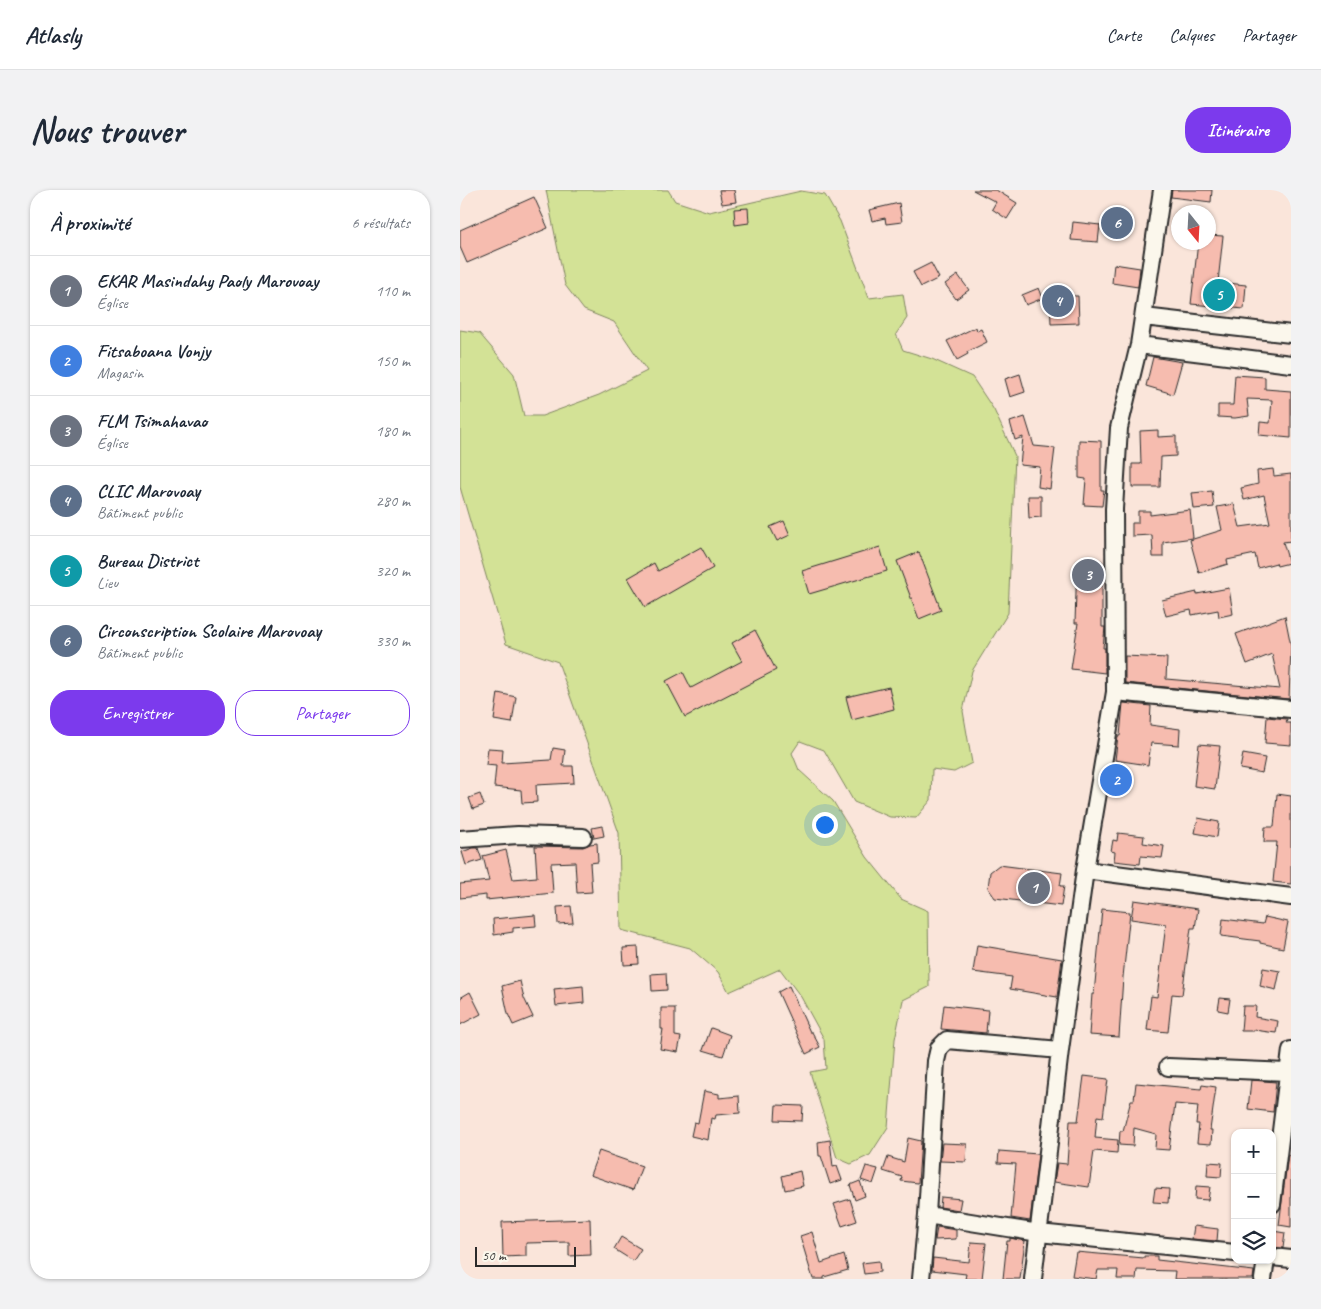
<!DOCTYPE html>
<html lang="fr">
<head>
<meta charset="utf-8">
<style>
  body { margin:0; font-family:Caveat,sans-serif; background:#f2f2f3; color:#1f2937 }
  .controls { position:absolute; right:15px; bottom:15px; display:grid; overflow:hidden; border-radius:10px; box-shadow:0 1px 4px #0004 }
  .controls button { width:45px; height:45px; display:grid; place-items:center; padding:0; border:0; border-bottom:1px solid #e0e1e3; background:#fff; color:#1f2937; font:25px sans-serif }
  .compass { position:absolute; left:711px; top:15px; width:45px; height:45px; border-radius:50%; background:#fff; box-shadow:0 1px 4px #0004; rotate:162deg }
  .scale { position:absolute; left:15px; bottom:12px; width:101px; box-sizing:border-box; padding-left:5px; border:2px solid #2b2b2b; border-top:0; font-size:14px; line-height:18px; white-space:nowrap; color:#2b2b2b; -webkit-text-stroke:4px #fbf7ec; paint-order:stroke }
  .you { position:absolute; left:364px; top:634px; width:18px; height:18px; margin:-12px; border:4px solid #fff; border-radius:50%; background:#1a73e8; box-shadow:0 0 0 8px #1a73e833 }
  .badge { display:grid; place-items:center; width:32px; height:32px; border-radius:50%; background:#7c3aed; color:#fff; font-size:16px; font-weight:700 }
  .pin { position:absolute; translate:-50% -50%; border:2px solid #fff; box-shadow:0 1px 5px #0006 }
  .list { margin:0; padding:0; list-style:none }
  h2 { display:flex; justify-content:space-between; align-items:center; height:65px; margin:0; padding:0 20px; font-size:21px }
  h2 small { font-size:16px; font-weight:400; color:#747a83 }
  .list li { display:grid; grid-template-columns:32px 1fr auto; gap:15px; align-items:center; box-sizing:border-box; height:70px; padding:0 20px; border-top:1px solid #e0e1e3 }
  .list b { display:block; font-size:19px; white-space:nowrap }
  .list p { margin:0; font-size:16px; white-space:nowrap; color:#747a83 }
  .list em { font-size:16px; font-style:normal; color:#747a83 }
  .actions { display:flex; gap:10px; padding:15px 20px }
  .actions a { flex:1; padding:11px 0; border:1px solid #7c3aed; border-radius:20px; text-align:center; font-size:18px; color:#7c3aed }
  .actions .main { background:#7c3aed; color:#fff }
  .icon { flex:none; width:28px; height:28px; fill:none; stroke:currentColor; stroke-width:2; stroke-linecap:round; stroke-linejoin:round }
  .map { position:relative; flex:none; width:831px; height:1089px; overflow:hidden; border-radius:20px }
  header { display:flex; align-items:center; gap:30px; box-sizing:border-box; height:70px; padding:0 25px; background:#fff; border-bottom:1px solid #e0e1e3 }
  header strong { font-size:24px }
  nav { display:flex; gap:28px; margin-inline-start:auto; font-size:18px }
  .intro { display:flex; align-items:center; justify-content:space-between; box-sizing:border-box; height:120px; padding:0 30px }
  h1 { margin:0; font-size:35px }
  .button { padding:12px 22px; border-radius:20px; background:#7c3aed; color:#fff; font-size:18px; font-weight:700 }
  main { display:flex; gap:30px; padding:0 30px }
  aside { flex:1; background:#fff; border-radius:20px; box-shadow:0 1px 4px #0004 }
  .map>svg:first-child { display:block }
  .green { fill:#d3e296; stroke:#7f8660 }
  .building { fill:#f6bcaf; stroke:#2b2b2b }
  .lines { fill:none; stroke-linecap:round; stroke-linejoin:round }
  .minor-casing { stroke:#2b2b2b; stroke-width:20 }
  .minor { stroke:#fbf7ec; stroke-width:16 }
</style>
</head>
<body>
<header>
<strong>Atlasly</strong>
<nav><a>Carte</a><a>Calques</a><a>Partager</a></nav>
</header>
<div class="intro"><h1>Nous trouver</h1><a class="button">Itinéraire</a></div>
<main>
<aside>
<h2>À proximité<small>6 résultats</small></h2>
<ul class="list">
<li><span class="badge" style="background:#6b7280">1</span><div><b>EKAR Masindahy Paoly Marovoay</b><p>Église</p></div><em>110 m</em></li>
<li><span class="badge" style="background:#3f7fe0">2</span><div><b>Fitsaboana Vonjy</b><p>Magasin</p></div><em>150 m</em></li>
<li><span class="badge" style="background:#6b7280">3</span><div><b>FLM Tsimahavao</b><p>Église</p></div><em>180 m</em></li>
<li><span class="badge" style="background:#5c6f8a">4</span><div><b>CLIC Marovoay</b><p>Bâtiment public</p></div><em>280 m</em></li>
<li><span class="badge" style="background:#0f9aa8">5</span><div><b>Bureau District</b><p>Lieu</p></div><em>320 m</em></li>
<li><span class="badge" style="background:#5c6f8a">6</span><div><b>Circonscription Scolaire Marovoay</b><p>Bâtiment public</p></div><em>330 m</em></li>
</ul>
<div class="actions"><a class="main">Enregistrer</a><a>Partager</a></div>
</aside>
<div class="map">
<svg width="831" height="1089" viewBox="0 0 831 1089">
  <rect width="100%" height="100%" fill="#fae5da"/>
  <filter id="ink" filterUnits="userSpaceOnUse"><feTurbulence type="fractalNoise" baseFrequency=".02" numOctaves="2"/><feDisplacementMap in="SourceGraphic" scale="10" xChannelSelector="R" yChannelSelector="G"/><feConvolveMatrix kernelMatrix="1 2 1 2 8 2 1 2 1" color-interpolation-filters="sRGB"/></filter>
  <g filter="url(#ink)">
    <!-- green -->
    <path class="green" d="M 86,0 L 208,0 L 215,11 L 249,22 L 341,1 L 365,5 L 380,31 L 409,108 L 443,104 L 447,128 L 436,144 L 443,160 L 472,169 L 512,187 L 534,220 L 555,266 L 548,423 L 512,481 L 503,521 L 512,573 L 494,582 L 472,579 L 471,610 L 456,628 L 430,627 L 394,612 L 364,560 L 340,551 L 332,563 L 339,580 L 373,611 L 407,667 L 441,709 L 468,721 L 469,797 L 443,810 L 435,849 L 428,937 L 410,965 L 391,974 L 377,968 L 350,882 L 366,879 L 364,849 L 341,807 L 320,779 L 269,802 L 258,782 L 230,758 L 161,740 L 159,643 L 98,472 L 46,454 L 0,297 L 0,140 L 19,143 L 54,184 L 64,226 L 82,226 L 139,205 L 187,181 L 154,132 L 124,120 L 105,95 Z"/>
    <!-- building -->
    <path class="building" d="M 259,0 L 274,0 L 276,12 L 262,14 Z
      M 513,0 L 536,0 L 557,13 L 547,29 L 532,19 L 536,12 Z
      M 712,0 L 752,0 L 751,12 L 711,7 Z
      M 74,7 L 88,38 L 7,73 L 0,57 L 0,40 Z
      M 439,13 L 442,32 L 426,34 L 425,28 L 412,31 L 409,20 Z
      M 288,18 L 289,33 L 275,35 L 274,19 Z
      M 613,32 L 640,35 L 638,52 L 611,50 Z
      M 748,45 L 763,46 L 758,92 L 786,95 L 784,119 L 731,114 L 738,52 L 748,52 Z
      M 471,73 L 479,88 L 461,97 L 453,82 Z
      M 654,74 L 680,78 L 678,97 L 652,93 Z
      M 498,85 L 509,100 L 496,109 L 485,94 Z
      M 579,98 L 583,108 L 566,115 L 562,105 Z
      M 590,106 L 618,106 L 619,133 L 591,134 Z
      M 516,137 L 517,141 L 521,139 L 527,152 L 507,162 L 508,164 L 497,170 L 487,151 Z
      M 693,167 L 722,172 L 713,204 L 686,196 Z
      M 560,184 L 565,202 L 550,207 L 545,189 Z
      M 775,185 L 805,187 L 805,199 L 831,201 L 831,248 L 799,245 L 800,232 L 810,233 L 812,210 L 787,209 L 789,226 L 775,228 L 758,227 L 758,215 L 773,215 Z
      M 565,227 L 574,256 L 595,258 L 590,299 L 578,297 L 580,277 L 560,275 L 563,247 L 555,250 L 550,232 Z
      M 698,240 L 698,247 L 716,246 L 716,266 L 701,267 L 700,297 L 672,297 L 672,274 L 681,274 L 680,241 Z
      M 619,250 L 641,251 L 641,300 L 644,300 L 642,316 L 624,315 L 626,289 L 619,288 Z
      M 813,279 L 814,286 L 831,284 L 831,351 L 823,352 L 829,373 L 817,376 L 816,373 L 798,378 L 795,364 L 767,370 L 768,374 L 739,383 L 730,350 L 762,340 L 757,317 L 774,314 L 780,337 L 810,333 L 804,305 L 784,310 L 781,298 L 798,294 L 797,281 Z
      M 752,301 L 754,317 L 734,319 L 732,303 Z
      M 568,306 L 581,306 L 581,327 L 569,328 Z
      M 730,320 L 733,348 L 703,352 L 703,367 L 693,367 L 692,345 L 672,346 L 672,333 L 678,333 L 678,321 L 690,321 L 690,325 Z
      M 324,331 L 330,345 L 317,351 L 310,337 Z
      M 241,357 L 253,378 L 185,417 L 168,388 L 194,373 L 198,381 Z
      M 420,357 L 427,381 L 349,404 L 342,381 Z
      M 459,362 L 481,420 L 459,429 L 437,371 Z
      M 617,371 L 642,371 L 642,437 L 645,437 L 643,458 L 645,458 L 645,483 L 611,479 L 618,433 L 615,433 Z
      M 769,398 L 773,424 L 759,427 L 758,420 L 732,425 L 731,420 L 706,426 L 702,410 L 737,402 L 737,404 Z
      M 825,426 L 831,456 L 829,509 L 665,493 L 665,466 L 707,468 L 706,489 L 820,499 L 812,464 L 787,474 L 776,444 Z
      M 295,440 L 316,480 L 225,527 L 206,491 L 223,482 L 231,498 L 282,471 L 272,453 Z
      M 429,497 L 434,519 L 392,530 L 386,507 Z
      M 38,503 L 56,507 L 52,533 L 34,530 Z
      M 663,513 L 691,516 L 690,535 L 720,539 L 719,555 L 691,553 L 688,575 L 655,570 L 658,546 L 660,546 Z
      M 807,527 L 827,529 L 826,533 L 831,533 L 831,555 L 805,553 Z
      M 739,554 L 760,556 L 755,599 L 734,596 Z
      M 28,558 L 43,559 L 42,573 L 91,570 L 93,558 L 105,560 L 103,576 L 113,576 L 114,593 L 76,595 L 77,612 L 62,613 L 61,600 L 34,597 L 36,576 L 26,575 Z
      M 783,564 L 805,568 L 802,583 L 780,579 Z
      M 20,604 L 24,615 L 13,619 L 9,608 Z
      M 817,604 L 831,606 L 831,694 L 813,692 L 817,652 L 804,652 L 805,637 L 814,637 Z
      M 738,628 L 759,632 L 757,647 L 735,643 Z
      M 142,636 L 144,646 L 134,648 L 132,638 Z
      M 658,643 L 684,646 L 683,653 L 704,656 L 702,668 L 681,666 L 680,674 L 654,671 L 655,662 L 651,661 L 653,650 L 657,651 Z
      M 137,653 L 138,672 L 130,673 L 132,702 L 117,703 L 115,672 L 91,673 L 93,703 L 26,710 L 26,705 L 0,708 L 0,694 L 29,691 L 23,666 L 46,660 L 53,689 L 77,687 L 75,656 L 123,657 L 130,654 Z
      M 13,658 L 18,658 L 22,670 L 6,675 L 2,662 Z
      M 539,675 L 602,683 L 600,696 L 604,696 L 601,716 L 535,708 L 528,698 L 530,682 Z
      M 674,710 L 738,719 L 735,738 L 731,738 L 722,805 L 712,804 L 708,842 L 687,840 L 691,806 L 697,807 L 706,734 L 671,729 Z
      M 111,716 L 113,733 L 98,734 L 97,717 Z
      M 642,719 L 670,722 L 663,787 L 659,847 L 629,845 L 632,804 L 634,804 Z
      M 75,725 L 76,736 L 53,738 L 53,742 L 34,745 L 33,729 Z
      M 805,727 L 828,732 L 823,758 L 800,753 L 800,751 L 761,746 L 763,729 L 803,734 Z
      M 517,755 L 602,769 L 597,807 L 550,799 L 552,787 L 513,782 Z
      M 178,757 L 179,774 L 164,775 L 163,758 Z
      M 803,778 L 820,781 L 816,800 L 800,796 Z
      M 206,783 L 207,800 L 192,801 L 191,784 Z
      M 60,791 L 64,808 L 73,827 L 53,835 L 48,824 L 42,796 Z
      M 123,796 L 124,813 L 96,816 L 94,799 Z
      M 329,796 L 350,842 L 352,842 L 360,857 L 346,864 L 318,802 Z
      M 10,802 L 21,824 L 0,835 L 0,808 Z
      M 760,808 L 770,809 L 768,822 L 758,820 Z
      M 484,815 L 528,820 L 526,843 L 481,839 Z
      M 783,816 L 796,816 L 795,827 L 818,831 L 816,843 L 794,840 L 794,841 L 781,841 Z
      M 201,818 L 215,818 L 215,846 L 221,847 L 218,862 L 200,859 L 203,839 L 201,839 Z
      M 251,838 L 270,845 L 263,866 L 243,860 Z
      M 624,886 L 648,889 L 643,927 L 637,926 L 635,948 L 658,950 L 657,963 L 634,961 L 629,997 L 594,992 L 597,973 L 607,974 L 610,931 L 618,931 Z
      M 791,890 L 816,892 L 813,922 L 788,919 Z
      M 676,893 L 741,899 L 742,895 L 756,897 L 750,940 L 752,940 L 751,954 L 737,953 L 739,934 L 736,934 L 738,916 L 715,914 L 709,960 L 695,959 L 696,944 L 674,938 L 673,956 L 659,955 L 660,941 L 663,941 L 671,910 L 674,910 Z
      M 244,901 L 259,904 L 259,908 L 279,906 L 280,923 L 256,925 L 255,929 L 251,928 L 248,950 L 231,946 L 234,932 L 238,933 Z
      M 316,915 L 343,916 L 342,931 L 315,930 Z
      M 448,948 L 461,951 L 458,993 L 441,991 L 442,987 L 423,981 L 428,967 L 444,972 Z
      M 370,950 L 373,977 L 377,976 L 382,990 L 370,994 L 361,966 L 359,966 L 358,952 Z
      M 482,953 L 507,954 L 506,972 L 480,971 Z
      M 139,961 L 182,976 L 173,1000 L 130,985 Z
      M 539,961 L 578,964 L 570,1031 L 551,1028 L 556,974 L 538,973 Z
      M 828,965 L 831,965 L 831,1037 L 819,1035 Z
      M 748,972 L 762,973 L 761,987 L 747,986 Z
      M 406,976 L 418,979 L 413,994 L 401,990 Z
      M 340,981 L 343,996 L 325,1000 L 322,986 Z
      M 400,991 L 405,1006 L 395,1010 L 390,995 Z
      M 736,996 L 750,997 L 748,1010 L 735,1009 Z
      M 695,998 L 709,999 L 708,1013 L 693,1012 Z
      M 481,1007 L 501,1009 L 499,1020 L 480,1017 Z
      M 390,1009 L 397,1031 L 382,1036 L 374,1014 Z
      M 130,1029 L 131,1065 L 109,1066 L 109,1052 L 66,1053 L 66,1066 L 43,1067 L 42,1032 Z
      M 734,1036 L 758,1039 L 757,1051 L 732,1049 Z
      M 477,1037 L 496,1040 L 496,1049 L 475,1050 Z
      M 813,1041 L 825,1043 L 823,1058 L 812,1057 Z
      M 352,1042 L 361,1073 L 384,1065 L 388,1080 L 364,1087 L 364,1089 L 353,1089 L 340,1046 Z
      M 161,1047 L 181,1059 L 173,1071 L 154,1059 Z
      M 550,1048 L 565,1051 L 560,1089 L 543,1089 L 547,1051 L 550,1051 Z
      M 511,1052 L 526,1053 L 522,1089 L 505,1089 L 506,1084 L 472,1080 L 473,1068 L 509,1072 Z
      M 616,1062 L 684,1068 L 684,1066 L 697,1066 L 697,1070 L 794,1081 L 793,1089 L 714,1089 L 715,1081 L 677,1080 L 676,1089 L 657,1089 L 658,1080 L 638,1080 L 636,1089 L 612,1086 Z
      M 419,1071 L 420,1082 L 404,1084 L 402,1073 Z"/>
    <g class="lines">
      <!-- minor casing -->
      <g class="minor-casing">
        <path id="minor" d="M 684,127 L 831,144
          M 679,155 L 831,174
          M 655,502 L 831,519
          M 0,649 L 58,645 L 123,647
          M 625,680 L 831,707
          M 708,877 L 827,882
          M 812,1014 L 831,860
          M 467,1025 L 579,1043 L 775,1063
          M 812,1067 L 831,1069
          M 461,1089 L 467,1025 L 476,871 L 479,858 L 487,850 L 600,860
          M 573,1089 L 600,860 L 625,680 L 655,502 L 654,319 L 659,238 L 679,155 L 702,0
          M 803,1089 L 806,1070"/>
      </g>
      <!-- minor -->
      <use href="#minor" class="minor"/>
    </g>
  </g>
</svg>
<div class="controls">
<button>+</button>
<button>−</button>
<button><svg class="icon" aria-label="layers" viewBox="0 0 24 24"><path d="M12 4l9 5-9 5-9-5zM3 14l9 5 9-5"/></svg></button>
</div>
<svg class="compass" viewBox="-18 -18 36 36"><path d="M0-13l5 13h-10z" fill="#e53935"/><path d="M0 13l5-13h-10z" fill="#747a83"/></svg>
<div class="scale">50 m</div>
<div class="you"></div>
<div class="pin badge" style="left:574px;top:698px;background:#6b7280">1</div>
<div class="pin badge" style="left:656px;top:590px;background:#3f7fe0">2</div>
<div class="pin badge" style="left:628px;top:385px;background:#6b7280">3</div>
<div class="pin badge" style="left:598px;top:111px;background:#5c6f8a">4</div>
<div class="pin badge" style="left:759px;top:105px;background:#0f9aa8">5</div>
<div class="pin badge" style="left:657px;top:33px;background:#5c6f8a">6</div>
</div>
</main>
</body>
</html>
